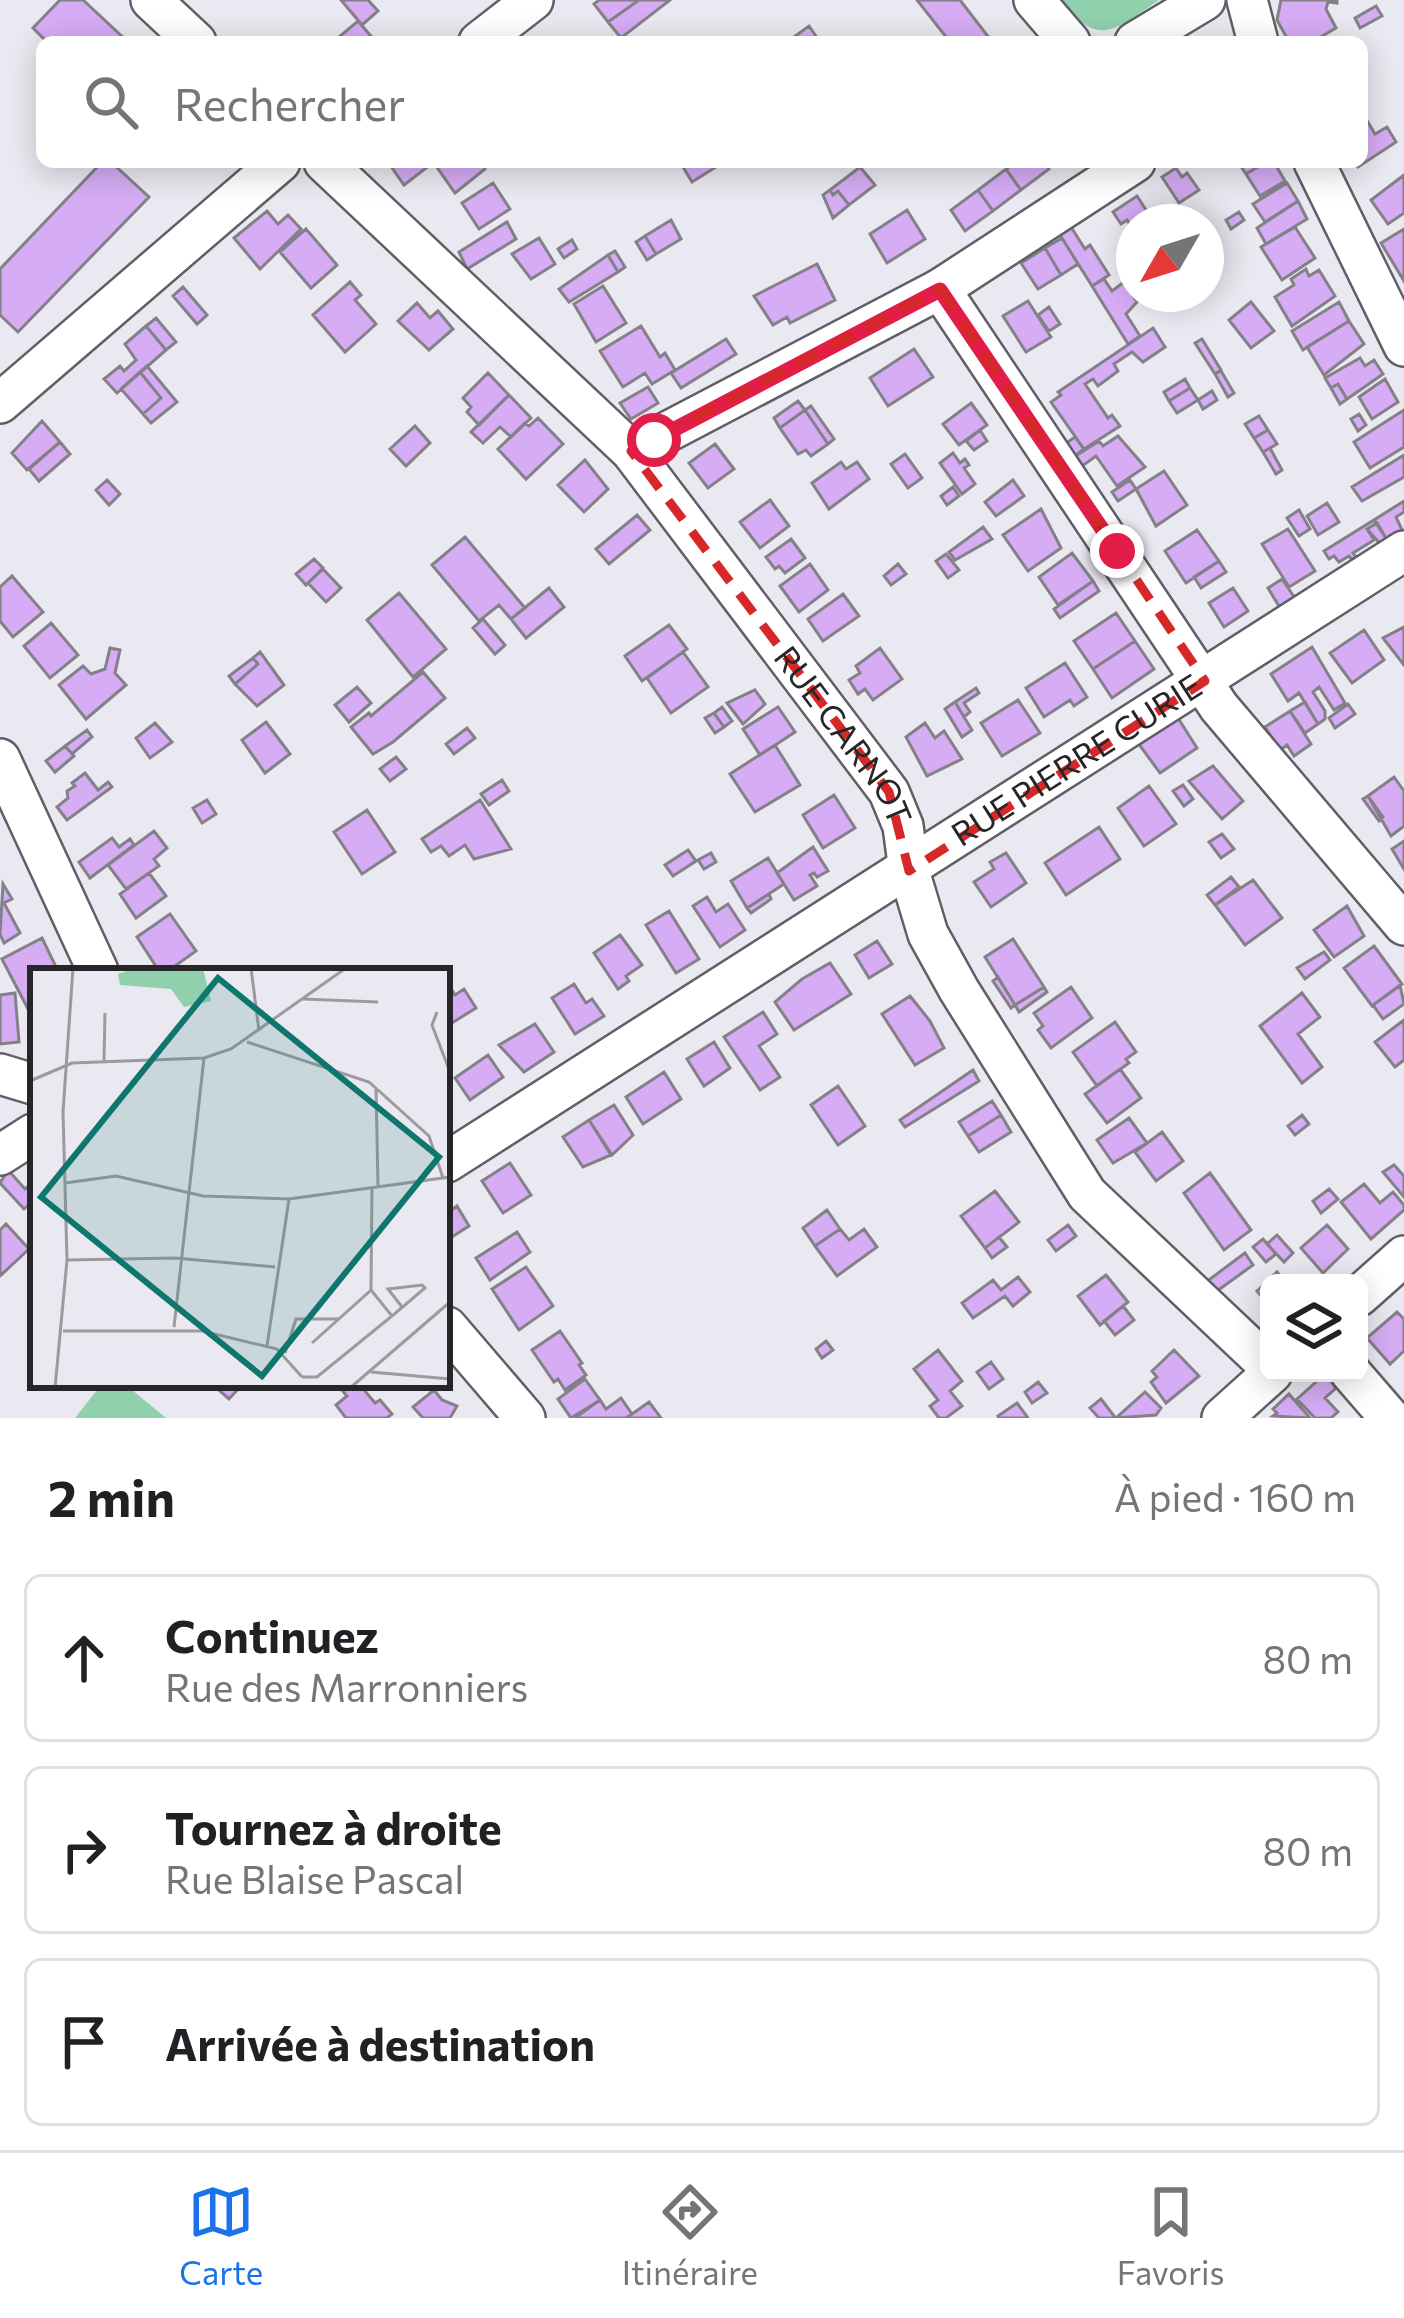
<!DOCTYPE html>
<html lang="fr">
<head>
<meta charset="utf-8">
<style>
  body { margin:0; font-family:Commissioner,sans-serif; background:#f2f2f2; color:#202124 }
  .controls { position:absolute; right:36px; bottom:36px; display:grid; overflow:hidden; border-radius:18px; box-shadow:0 6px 30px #0003 }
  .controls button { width:108px; height:108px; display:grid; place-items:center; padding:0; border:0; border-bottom:3px solid #e0e0e0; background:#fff; color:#202124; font:60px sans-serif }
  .compass { position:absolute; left:1116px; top:204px; width:108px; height:108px; border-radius:50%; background:#fff; box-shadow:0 6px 30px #0003; rotate:231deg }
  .stop { position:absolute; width:36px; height:36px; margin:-27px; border:9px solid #e11d48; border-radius:50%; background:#fff }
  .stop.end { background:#e11d48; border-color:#fff; box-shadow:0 3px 12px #0008 }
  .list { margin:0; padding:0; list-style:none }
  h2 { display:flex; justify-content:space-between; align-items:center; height:156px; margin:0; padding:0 48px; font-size:51px }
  h2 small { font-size:39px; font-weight:400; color:#757577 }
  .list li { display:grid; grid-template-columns:78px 1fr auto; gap:36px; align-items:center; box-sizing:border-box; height:168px; margin:0 24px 24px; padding:0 24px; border:3px solid #e0e0e0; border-radius:18px }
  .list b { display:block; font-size:45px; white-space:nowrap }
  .list p { margin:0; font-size:39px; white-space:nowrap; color:#757577 }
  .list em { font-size:39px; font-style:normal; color:#757577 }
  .icon { flex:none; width:66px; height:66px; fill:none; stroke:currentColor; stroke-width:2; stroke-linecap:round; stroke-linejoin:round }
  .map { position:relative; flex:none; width:1404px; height:1418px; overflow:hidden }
  .search { position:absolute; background:#fff; box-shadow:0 6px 30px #0003; left:36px; right:36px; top:36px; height:132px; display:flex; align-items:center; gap:30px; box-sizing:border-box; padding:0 42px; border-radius:18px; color:#757577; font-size:45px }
  .sheet { height:732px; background:#fff }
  nav { display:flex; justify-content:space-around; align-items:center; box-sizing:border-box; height:168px; border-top:3px solid #e0e0e0; background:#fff; font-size:33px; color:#757577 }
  nav a { display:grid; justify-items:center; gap:6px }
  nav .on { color:#1a73e8 }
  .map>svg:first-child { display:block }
  .green { fill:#90d0ad }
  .building { fill:#d6acf5; stroke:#848087; stroke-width:3 }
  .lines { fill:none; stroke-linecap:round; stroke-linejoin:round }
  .minor-casing { stroke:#615f66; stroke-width:44 }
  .minor { stroke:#fff; stroke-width:39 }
  .route { stroke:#e11d48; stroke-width:15 }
  .marked { fill:none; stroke:#d62828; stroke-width:9; stroke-dasharray:24 15; stroke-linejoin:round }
  .labels { text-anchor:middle; stroke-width:9; stroke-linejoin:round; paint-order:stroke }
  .street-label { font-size:33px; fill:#262629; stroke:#f8f5fe }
  .inset-road { fill:none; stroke:#9c9aa0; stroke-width:3 }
  .view { fill:#0f766e; fill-opacity:0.15; stroke:#0f766e; stroke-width:6 }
  .inset-edge { fill:none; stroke:#262629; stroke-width:6 }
</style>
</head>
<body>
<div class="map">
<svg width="1404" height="1418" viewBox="0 0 1404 1418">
  <rect width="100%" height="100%" fill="#eae8f0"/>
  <!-- green -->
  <path class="green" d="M 1061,0 L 1159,0 C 1116,29 1098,50 1061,0 Z
    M 101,1385 L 126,1385 L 166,1418 L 75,1418 Z"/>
  <!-- building -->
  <path class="building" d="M 60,0 L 83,0 L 128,42 L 47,42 L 33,28 Z
    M 341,0 L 368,0 L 378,11 L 362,25 Z
    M 599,0 L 639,0 L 608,22 L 594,4 Z
    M 639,0 L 670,0 L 621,38 L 608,22 Z
    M 917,0 L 960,0 L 990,39 L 950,42 Z
    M 1281,0 L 1337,0 L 1337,3 L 1328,2 L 1326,9 L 1336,28 L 1312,42 L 1289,42 L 1277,20 Z
    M 1376,6 L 1382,16 L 1360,28 L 1355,18 Z
    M 358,21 L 376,42 L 333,42 Z
    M 809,26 L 820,42 L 787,42 Z
    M 1365,117 L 1375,134 L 1387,127 L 1396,142 L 1358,167 L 1355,162 L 1362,162 Z
    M 102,162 L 111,162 L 149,197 L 18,332 L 0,315 L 0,269 Z
    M 388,162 L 428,162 L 430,165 L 404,185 Z
    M 480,162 L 485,169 L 455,193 L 434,163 Z
    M 680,162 L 724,162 L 692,182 Z
    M 1016,162 L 1044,162 L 1049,169 L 1021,190 L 1006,169 Z
    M 1238,162 L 1266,162 L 1246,174 Z
    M 1266,162 L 1274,162 L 1285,181 L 1260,196 L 1246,174 Z
    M 860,167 L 875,185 L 849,205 L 838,191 L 833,195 L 830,190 Z
    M 1176,168 L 1182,177 L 1187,173 L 1199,190 L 1179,203 L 1162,177 Z
    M 1006,169 L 1021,190 L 993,211 L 978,190 Z
    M 1404,175 L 1404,213 L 1388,224 L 1371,200 Z
    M 493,183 L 510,209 L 479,229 L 462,203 Z
    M 1287,183 L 1298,201 L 1265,222 L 1253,204 Z
    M 830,190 L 833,195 L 838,191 L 849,205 L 833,218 L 823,195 Z
    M 978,190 L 993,211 L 965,231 L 951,210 Z
    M 1137,196 L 1154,222 L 1134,222 L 1134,231 L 1127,220 L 1121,224 L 1113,212 Z
    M 1298,201 L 1307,219 L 1266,244 L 1257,228 Z
    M 907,210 L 925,239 L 887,263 L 870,234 Z
    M 267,211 L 278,224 L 288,215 L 301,229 L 260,269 L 234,238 Z
    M 1239,212 L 1244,220 L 1231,229 L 1226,220 Z
    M 671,220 L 681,239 L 656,254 L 645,236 Z
    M 507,222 L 516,239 L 467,269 L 459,252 Z
    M 1071,227 L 1085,249 L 1090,245 L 1109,275 L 1092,286 L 1060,235 Z
    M 1295,227 L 1315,258 L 1282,280 L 1261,247 Z
    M 306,229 L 337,265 L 311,288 L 280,252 Z
    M 1404,229 L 1404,281 L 1381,243 Z
    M 645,236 L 656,254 L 647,260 L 636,242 Z
    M 539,238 L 555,264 L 531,279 L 512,254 Z
    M 1062,238 L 1078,264 L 1061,275 L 1045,248 Z
    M 572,240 L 577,249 L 564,258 L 558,249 Z
    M 1045,248 L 1061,275 L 1038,289 L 1021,263 Z
    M 615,251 L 625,267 L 618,272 L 608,255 Z
    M 608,255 L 618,272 L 569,302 L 559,289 Z
    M 817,264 L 835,300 L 790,323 L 787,317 L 773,325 L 754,296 Z
    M 1306,269 L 1309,276 L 1319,270 L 1335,296 L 1292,326 L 1275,297 L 1294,285 L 1291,279 Z
    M 1104,279 L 1112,291 L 1124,282 L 1137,302 L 1126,314 L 1140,336 L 1128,344 L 1092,286 Z
    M 350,282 L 361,295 L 355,300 L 376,324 L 345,352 L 313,315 Z
    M 603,286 L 626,323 L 596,342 L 574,304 Z
    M 183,287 L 207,315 L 197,324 L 173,296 Z
    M 1028,301 L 1051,337 L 1026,352 L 1003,316 Z
    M 1251,302 L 1274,331 L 1251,348 L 1229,320 Z
    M 1339,302 L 1349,321 L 1303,350 L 1292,331 Z
    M 417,303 L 430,318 L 438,311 L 453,329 L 429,350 L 398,321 Z
    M 1049,307 L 1060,324 L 1049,331 L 1038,315 Z
    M 156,318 L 176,342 L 166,350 L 146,326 Z
    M 1349,321 L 1364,344 L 1324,375 L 1307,347 Z
    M 146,326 L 166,350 L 117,393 L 104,379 L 120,366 L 124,371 L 136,360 L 125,344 Z
    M 641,326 L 660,357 L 665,353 L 675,370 L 652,384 L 645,373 L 623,387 L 600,351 Z
    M 1153,328 L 1165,347 L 1143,362 L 1132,352 L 1114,364 L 1118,371 L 1098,386 L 1093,379 L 1085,384 L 1108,418 L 1112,415 L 1120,426 L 1084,449 L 1051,402 L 1061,395 L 1058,392 Z
    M 726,339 L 736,354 L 681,388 L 671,373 Z
    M 1202,339 L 1221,370 L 1215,374 L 1195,343 Z
    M 914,349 L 933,377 L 888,406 L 870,378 Z
    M 1360,358 L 1365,366 L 1374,360 L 1383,374 L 1347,399 L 1338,384 L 1331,388 L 1325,378 Z
    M 147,366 L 177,402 L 151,423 L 143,414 L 161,398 L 140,372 Z
    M 1221,371 L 1234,393 L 1228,397 L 1215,374 Z
    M 140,372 L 161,398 L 143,414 L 121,389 Z
    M 488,373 L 509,395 L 479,425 L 467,412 L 471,407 L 463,398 Z
    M 1185,379 L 1190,388 L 1169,401 L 1164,392 Z
    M 1385,379 L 1398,402 L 1372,419 L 1359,397 Z
    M 1338,384 L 1347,399 L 1340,404 L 1331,388 Z
    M 648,387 L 658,403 L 631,419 L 620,403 Z
    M 1190,388 L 1198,400 L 1177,413 L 1169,401 Z
    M 1212,391 L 1217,400 L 1203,409 L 1198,400 Z
    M 509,395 L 531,418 L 511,437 L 500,427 L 483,443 L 471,432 Z
    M 798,401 L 805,410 L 780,428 L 774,418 Z
    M 971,403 L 987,425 L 959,445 L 943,424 Z
    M 811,406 L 834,439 L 828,444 L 805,410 Z
    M 805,410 L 828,444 L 811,456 L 806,450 L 798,454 L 780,428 Z
    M 1404,410 L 1404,447 L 1370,468 L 1354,442 Z
    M 1359,414 L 1366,425 L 1358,431 L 1351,419 Z
    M 1259,416 L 1268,430 L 1254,438 L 1245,424 Z
    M 538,418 L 563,444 L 526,479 L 498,449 L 525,423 L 529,426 Z
    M 42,421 L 60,442 L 27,470 L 12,453 Z
    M 415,426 L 430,443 L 406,466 L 390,449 Z
    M 980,430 L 987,441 L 974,450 L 966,441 Z
    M 1268,430 L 1277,444 L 1263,452 L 1254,438 Z
    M 1118,436 L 1145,467 L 1117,486 L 1096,456 L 1078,469 L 1071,459 L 1099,441 L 1103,446 Z
    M 1075,437 L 1084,449 L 1071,459 L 1062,446 Z
    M 60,442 L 70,454 L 39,481 L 29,469 Z
    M 715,444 L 734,469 L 708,488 L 689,463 Z
    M 1270,448 L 1282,470 L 1276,474 L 1263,452 Z
    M 953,453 L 960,463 L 965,459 L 969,465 L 964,468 L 975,484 L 962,494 L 940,463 Z
    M 905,454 L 922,478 L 908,488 L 891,464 Z
    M 1404,455 L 1404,477 L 1362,501 L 1352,487 Z
    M 585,460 L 608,489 L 584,512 L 558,485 Z
    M 841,462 L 846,469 L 857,462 L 869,479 L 829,509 L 812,483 Z
    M 1164,471 L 1187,505 L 1156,526 L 1136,489 Z
    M 107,480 L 120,494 L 109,505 L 96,490 Z
    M 1013,480 L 1024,496 L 996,516 L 985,502 Z
    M 1130,480 L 1136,489 L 1118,501 L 1112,492 Z
    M 953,487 L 959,496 L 947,505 L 941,496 Z
    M 770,500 L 789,526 L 760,548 L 740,522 Z
    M 1404,501 L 1404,512 L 1396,517 L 1404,534 L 1389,543 L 1374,520 Z
    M 1327,503 L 1339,522 L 1318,535 L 1307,516 Z
    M 1041,509 L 1061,548 L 1028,571 L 1003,535 Z
    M 1299,510 L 1310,529 L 1299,536 L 1287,518 Z
    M 637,515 L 650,530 L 609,564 L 596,549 Z
    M 1374,520 L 1377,523 L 1367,529 L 1374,540 L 1353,553 L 1356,557 L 1352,560 L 1349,556 L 1339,562 L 1334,556 L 1329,559 L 1324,551 Z
    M 1377,523 L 1389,543 L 1383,547 L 1367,529 Z
    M 983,527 L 992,539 L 955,560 L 949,552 Z
    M 1288,529 L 1315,571 L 1289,587 L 1262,544 Z
    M 1197,530 L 1219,561 L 1186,583 L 1165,551 Z
    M 465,537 L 525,608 L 511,619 L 499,605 L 479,621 L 432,565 Z
    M 791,539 L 805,558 L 785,573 L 779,566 L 775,569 L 766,557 Z
    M 1072,553 L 1093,581 L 1058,605 L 1039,577 Z
    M 946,554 L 959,570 L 948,578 L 936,561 Z
    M 314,559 L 323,568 L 306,585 L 296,574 Z
    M 1219,561 L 1226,572 L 1201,588 L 1194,577 Z
    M 810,564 L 828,590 L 799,612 L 780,586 Z
    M 898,564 L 906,574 L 891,585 L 884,576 Z
    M 323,569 L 341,588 L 326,602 L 308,583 Z
    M 12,576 L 43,612 L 13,637 L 0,621 L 0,587 Z
    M 1282,579 L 1297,601 L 1282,611 L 1268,588 Z
    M 1093,581 L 1099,591 L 1060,618 L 1054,609 Z
    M 549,588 L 564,607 L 526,638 L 511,619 Z
    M 1233,588 L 1248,611 L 1224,627 L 1209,603 Z
    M 399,593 L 446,649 L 413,677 L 367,620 Z
    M 843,594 L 859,616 L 823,641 L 808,619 Z
    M 1116,613 L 1135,641 L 1093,669 L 1074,641 Z
    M 483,619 L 505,645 L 495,654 L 473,628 Z
    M 51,623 L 78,655 L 50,678 L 24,646 Z
    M 669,625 L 687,649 L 642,681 L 625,656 Z
    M 1404,627 L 1404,665 L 1383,638 Z
    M 1364,630 L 1384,660 L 1352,683 L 1330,653 Z
    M 1135,641 L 1154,669 L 1112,698 L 1093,669 Z
    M 1312,647 L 1345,703 L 1334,710 L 1319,687 L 1313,692 L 1325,711 L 1325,719 L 1318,724 L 1299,693 L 1288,701 L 1271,674 Z
    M 110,648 L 120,650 L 115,673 L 126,685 L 86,719 L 59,685 L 83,666 L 91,674 L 105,669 Z
    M 880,648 L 902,679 L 873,700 L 865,689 L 858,694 L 849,680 L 860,673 L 856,666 Z
    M 260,652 L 284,685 L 257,706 L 235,684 L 258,664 L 253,658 Z
    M 683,652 L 708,687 L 671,713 L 647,678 Z
    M 253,658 L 258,664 L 235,684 L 229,676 Z
    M 1065,663 L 1087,697 L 1074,706 L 1070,700 L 1044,717 L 1026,688 Z
    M 423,672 L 445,698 L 393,742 L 373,754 L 351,727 L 369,713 L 371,716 Z
    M 357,687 L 371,703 L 349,722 L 335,705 Z
    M 976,688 L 979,693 L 964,703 L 970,712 L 964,717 L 955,702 Z
    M 755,690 L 765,704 L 743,724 L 727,703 Z
    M 1018,700 L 1040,733 L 1002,756 L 981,723 Z
    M 955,702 L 972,730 L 962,737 L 945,709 Z
    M 1305,702 L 1318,724 L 1305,733 L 1290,711 Z
    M 1348,704 L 1355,714 L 1335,728 L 1329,718 Z
    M 722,707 L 732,721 L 724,727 L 714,713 Z
    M 778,707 L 795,732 L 760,755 L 743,729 Z
    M 1290,711 L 1311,744 L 1294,756 L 1287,745 L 1280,750 L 1265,727 Z
    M 714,713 L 724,727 L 715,733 L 705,718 Z
    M 1178,718 L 1197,748 L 1160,773 L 1138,743 Z
    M 266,722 L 290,754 L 265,773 L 242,740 Z
    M 155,723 L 172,742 L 150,758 L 136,738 Z
    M 925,723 L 935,738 L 944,731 L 962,759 L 927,776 L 906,737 Z
    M 467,728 L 475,738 L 454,754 L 446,744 Z
    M 87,730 L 92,737 L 72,754 L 65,746 Z
    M 775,745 L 800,785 L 755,812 L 730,774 Z
    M 65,746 L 74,756 L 55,772 L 46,761 Z
    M 396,757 L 406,769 L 390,781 L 380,769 Z
    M 1213,766 L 1243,801 L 1222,819 L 1189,781 Z
    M 85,773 L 98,790 L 108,782 L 112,787 L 67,820 L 57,807 L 68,798 L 67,791 L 75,786 L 72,783 Z
    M 1394,777 L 1404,791 L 1404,826 L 1391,836 L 1368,796 Z
    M 502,780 L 509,791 L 489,805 L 481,794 Z
    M 1183,785 L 1193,799 L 1184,806 L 1173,791 Z
    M 1149,786 L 1176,824 L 1144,846 L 1118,808 Z
    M 834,795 L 855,828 L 823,848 L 803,815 Z
    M 1368,796 L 1383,817 L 1379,821 L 1363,799 Z
    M 207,800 L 216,814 L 202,823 L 193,808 Z
    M 480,800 L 511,849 L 474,859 L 465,845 L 449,856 L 441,846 L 431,852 L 422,839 Z
    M 367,810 L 395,852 L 362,874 L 334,832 Z
    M 1099,827 L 1120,859 L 1066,895 L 1045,863 Z
    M 154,831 L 167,848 L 154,859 L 159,866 L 126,889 L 108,865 Z
    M 1222,834 L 1234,849 L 1221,858 L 1209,842 Z
    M 112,838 L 119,847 L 130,839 L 134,845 L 90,878 L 79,862 Z
    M 1404,841 L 1404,869 L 1392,849 Z
    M 813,847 L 828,871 L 817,877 L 814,873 L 810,875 L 817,886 L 794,900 L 777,873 Z
    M 688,850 L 696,861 L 673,876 L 665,865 Z
    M 711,853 L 716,862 L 704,869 L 698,860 Z
    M 1006,853 L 1026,883 L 991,907 L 974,882 L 994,869 L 990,862 Z
    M 768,858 L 784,884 L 747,908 L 731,881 Z
    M 149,873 L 166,896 L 136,918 L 120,894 Z
    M 1231,877 L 1239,887 L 1215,905 L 1207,895 Z
    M 1253,880 L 1282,918 L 1245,945 L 1215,905 Z
    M 3,884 L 12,899 L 4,903 L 20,933 L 4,943 L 0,934 Z
    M 769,894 L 771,899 L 751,913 L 747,908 Z
    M 707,897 L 716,912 L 728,904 L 745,930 L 720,947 L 693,906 Z
    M 1347,906 L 1364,936 L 1334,957 L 1314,930 Z
    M 669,911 L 699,959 L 676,973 L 646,925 Z
    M 170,914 L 196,951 L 168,971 L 159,971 L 137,937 Z
    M 620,935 L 642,965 L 626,976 L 629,981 L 618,989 L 594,953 Z
    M 42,938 L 58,971 L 33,971 L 33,1009 L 29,1011 L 2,959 Z
    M 1013,939 L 1044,987 L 1015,1005 L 985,957 Z
    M 877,941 L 892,964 L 869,978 L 855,955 Z
    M 1374,946 L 1402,984 L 1372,1006 L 1344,968 Z
    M 1324,952 L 1330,960 L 1305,979 L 1297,968 Z
    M 830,963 L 851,994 L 794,1030 L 775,1002 L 802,979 Z
    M 998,977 L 1015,1005 L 1011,1008 L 993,981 Z
    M 447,982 L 455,995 L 464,989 L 476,1008 L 447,1026 Z
    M 574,984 L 586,1003 L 592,999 L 604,1016 L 575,1034 L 552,998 Z
    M 1400,985 L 1404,1004 L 1383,1019 L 1373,1005 Z
    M 1044,987 L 1047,992 L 1019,1012 L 1015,1005 Z
    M 1071,987 L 1092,1018 L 1051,1048 L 1038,1030 L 1043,1026 L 1034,1013 Z
    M 15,993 L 19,1042 L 0,1044 L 0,995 Z
    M 1302,993 L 1320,1017 L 1298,1034 L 1322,1067 L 1302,1083 L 1260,1026 Z
    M 910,996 L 930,1021 L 944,1048 L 915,1065 L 882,1014 Z
    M 763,1012 L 777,1034 L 759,1046 L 780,1077 L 760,1090 L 724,1037 Z
    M 1404,1020 L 1404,1060 L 1395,1067 L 1375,1042 Z
    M 1115,1022 L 1136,1052 L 1126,1059 L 1129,1063 L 1097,1086 L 1073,1052 Z
    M 535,1024 L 554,1052 L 524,1072 L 499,1045 Z
    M 714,1042 L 730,1068 L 704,1086 L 687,1059 Z
    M 488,1055 L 503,1077 L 470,1100 L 455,1078 Z
    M 1120,1069 L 1141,1098 L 1107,1123 L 1085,1094 Z
    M 973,1070 L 979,1081 L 905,1127 L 900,1120 Z
    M 664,1072 L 681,1099 L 643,1124 L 626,1097 Z
    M 838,1086 L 865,1126 L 838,1145 L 811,1105 Z
    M 992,1101 L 1001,1115 L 968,1136 L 959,1122 Z
    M 614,1105 L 633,1135 L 612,1155 L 589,1120 Z
    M 1001,1115 L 1011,1132 L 979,1152 L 968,1136 Z
    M 1302,1115 L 1309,1124 L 1295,1135 L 1288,1126 Z
    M 1129,1118 L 1147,1143 L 1113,1163 L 1097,1140 Z
    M 589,1120 L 611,1155 L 583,1167 L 563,1137 Z
    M 1162,1132 L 1183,1161 L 1156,1181 L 1135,1152 Z
    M 510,1163 L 531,1195 L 503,1213 L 482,1181 Z
    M 1394,1165 L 1404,1176 L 1404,1197 L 1383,1172 Z
    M 8,1170 L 25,1189 L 33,1182 L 33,1201 L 24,1209 L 0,1183 Z
    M 1210,1173 L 1251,1230 L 1224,1250 L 1184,1193 Z
    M 1364,1184 L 1380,1203 L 1393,1192 L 1404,1205 L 1404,1210 L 1371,1239 L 1341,1202 Z
    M 1329,1189 L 1338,1199 L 1321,1213 L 1313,1201 Z
    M 995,1191 L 1019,1222 L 985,1248 L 961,1216 Z
    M 457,1206 L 469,1226 L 447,1240 L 447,1213 Z
    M 827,1210 L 840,1229 L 815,1246 L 803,1228 Z
    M 6,1224 L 29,1249 L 0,1276 L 0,1230 Z
    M 1068,1225 L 1076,1236 L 1056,1251 L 1048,1240 Z
    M 1327,1225 L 1348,1249 L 1323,1273 L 1301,1248 Z
    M 840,1229 L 849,1240 L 864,1229 L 877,1247 L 837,1276 L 815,1246 Z
    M 517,1232 L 530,1252 L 490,1280 L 476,1258 Z
    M 1277,1235 L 1293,1253 L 1284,1262 L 1267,1244 Z
    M 999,1237 L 1007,1247 L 992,1258 L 985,1248 Z
    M 1263,1239 L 1276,1254 L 1266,1262 L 1253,1247 Z
    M 1245,1253 L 1253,1265 L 1217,1291 L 1206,1282 Z
    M 526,1267 L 553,1306 L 519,1330 L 492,1289 Z
    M 1277,1272 L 1287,1283 L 1269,1283 L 1269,1305 L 1257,1291 Z
    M 1106,1275 L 1128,1302 L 1100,1325 L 1078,1296 Z
    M 1018,1277 L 1030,1292 L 1013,1306 L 1005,1296 L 973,1318 L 962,1303 L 993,1280 L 1001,1290 Z
    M 1123,1306 L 1134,1320 L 1115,1335 L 1104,1321 Z
    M 1397,1312 L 1404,1319 L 1404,1351 L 1390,1364 L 1367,1338 Z
    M 560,1331 L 582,1363 L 579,1365 L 586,1375 L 565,1390 L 558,1379 L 554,1382 L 532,1350 Z
    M 826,1341 L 833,1350 L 822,1358 L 816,1349 Z
    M 938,1350 L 962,1381 L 950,1391 L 962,1406 L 946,1418 L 939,1418 L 930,1406 L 938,1400 L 914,1369 Z
    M 1174,1350 L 1199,1376 L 1166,1403 L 1151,1382 L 1157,1377 L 1152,1371 Z
    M 991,1362 L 1003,1379 L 989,1389 L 977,1372 Z
    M 1325,1374 L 1336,1388 L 1325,1398 L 1338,1412 L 1331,1418 L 1315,1418 L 1297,1399 Z
    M 585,1379 L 600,1400 L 571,1418 L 558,1399 Z
    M 1038,1382 L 1047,1393 L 1032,1403 L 1025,1392 Z
    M 213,1385 L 238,1385 L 240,1387 L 229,1399 Z
    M 345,1385 L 360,1385 L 375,1403 L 380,1400 L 392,1414 L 387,1418 L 346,1418 L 336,1405 L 347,1396 L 341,1389 Z
    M 434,1390 L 442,1400 L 457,1406 L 450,1418 L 423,1418 L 413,1407 Z
    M 1145,1392 L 1161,1408 L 1156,1415 L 1116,1418 Z
    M 1289,1394 L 1310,1418 L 1273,1416 L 1277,1413 L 1273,1409 Z
    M 621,1398 L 632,1414 L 626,1418 L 575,1418 L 600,1400 L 606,1409 Z
    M 1101,1399 L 1114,1416 L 1116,1418 L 1099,1418 L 1090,1408 Z
    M 649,1402 L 661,1418 L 626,1418 L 632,1414 Z
    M 1017,1403 L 1028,1418 L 999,1418 L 998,1416 Z"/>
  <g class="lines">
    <!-- minor casing -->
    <g class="minor-casing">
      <g id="minor">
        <path d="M 151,0 L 196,42"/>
        <path d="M 1034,0 L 1070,42"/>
        <path d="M 1247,0 L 1258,42"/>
        <path d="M 479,42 L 533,0"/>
        <path d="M 1135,42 L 1205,0"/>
        <path id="s1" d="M 324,162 L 631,451 L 889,792 L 903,826 L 909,871 L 928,934 L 959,990 L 1087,1194 L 1269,1366"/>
        <path d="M 1314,162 L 1404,346"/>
        <path d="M 940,289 L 1219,707 L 1404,925"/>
        <path d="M 0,403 L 280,162"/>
        <path d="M 631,451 L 940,289 L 1135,162"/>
        <path d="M 0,759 L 98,971"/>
        <path d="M 0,1074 L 33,1084"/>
        <path d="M 0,1155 L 33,1134"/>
        <path id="s2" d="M 447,1162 L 1404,551"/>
        <path d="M 1359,1296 L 1404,1256"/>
        <path d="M 447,1327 L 525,1418"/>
        <path d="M 1351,1373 L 1390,1418"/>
        <path d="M 1222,1418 L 1272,1373"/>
      </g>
    </g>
    <!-- minor -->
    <use href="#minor" class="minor"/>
  </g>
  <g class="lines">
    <!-- route -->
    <path class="route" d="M 654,440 L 940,290 L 1117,551"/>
  </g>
  <!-- marked area -->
  <path class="marked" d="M 940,289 L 1205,681 L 909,871 L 889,792 L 631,451 Z"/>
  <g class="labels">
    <!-- street labels -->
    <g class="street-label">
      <text dy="12" stroke="none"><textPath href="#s1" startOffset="777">RUE CARNOT</textPath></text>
      <text dy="12" stroke="none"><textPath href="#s2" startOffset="747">RUE PIERRE CURIE</textPath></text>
    </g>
  </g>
  <!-- overview -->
  <g transform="translate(30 968)">
    <rect width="420" height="420" fill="#eae8f0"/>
    <path d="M 105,0 L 173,0 L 181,33 L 154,39 L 141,21 L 90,17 L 88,6 Z" fill="#90d0ad"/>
    <path class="inset-road" d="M 221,0 L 229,63M 273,31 L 348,34M 407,44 L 402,57 L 420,104M 217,74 L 339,114 L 399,168 L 413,210M 74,93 L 75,45M 0,113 L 42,95 L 174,90 L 201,81 L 316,0M 346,120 L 348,218M 35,215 L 86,208 L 173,228 L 259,231 L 420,209M 37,292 L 145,290 L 245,299M 362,348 L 395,320 L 392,317 L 358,321 L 372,339M 144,359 L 174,90M 33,363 L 172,363 L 247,381 L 272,409M 282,375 L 341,322 L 342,219M 237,378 L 259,231M 255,385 L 266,351 L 309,351M 341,404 L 420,411M 272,409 L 287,409 L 362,348 L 341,322M 25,420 L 37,292 L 33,144 L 43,0M 320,420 L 420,334"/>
    <path class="view" d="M 188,10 L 409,189 L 232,408 L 11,229 Z"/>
    <rect width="420" height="420" class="inset-edge"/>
  </g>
</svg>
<div class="controls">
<button><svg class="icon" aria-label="layers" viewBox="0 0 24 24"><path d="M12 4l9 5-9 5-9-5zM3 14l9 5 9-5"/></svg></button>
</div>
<svg class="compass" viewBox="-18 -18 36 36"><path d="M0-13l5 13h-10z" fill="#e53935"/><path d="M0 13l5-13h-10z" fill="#757577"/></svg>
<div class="stop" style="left:654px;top:440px"></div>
<div class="stop end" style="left:1117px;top:551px"></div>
<div class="search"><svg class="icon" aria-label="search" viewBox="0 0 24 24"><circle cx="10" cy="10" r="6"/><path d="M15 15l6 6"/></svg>Rechercher</div>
</div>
<section class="sheet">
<h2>2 min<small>À pied · 160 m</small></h2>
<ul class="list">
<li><svg class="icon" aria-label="ahead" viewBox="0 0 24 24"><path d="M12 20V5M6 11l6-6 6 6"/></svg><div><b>Continuez</b><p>Rue des Marronniers</p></div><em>80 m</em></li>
<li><svg class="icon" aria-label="right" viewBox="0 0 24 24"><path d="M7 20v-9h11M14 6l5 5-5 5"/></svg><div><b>Tournez à droite</b><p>Rue Blaise Pascal</p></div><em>80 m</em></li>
<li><svg class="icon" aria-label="arrive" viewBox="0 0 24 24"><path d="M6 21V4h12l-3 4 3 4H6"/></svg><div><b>Arrivée à destination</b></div></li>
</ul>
</section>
<nav>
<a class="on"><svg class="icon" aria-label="map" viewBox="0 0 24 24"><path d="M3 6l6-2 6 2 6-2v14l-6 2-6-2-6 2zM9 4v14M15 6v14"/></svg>Carte</a>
<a><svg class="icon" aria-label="directions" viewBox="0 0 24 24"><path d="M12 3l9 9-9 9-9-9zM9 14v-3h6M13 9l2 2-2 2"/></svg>Itinéraire</a>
<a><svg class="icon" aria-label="saved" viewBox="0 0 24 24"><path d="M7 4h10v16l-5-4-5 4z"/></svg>Favoris</a>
</nav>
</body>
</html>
